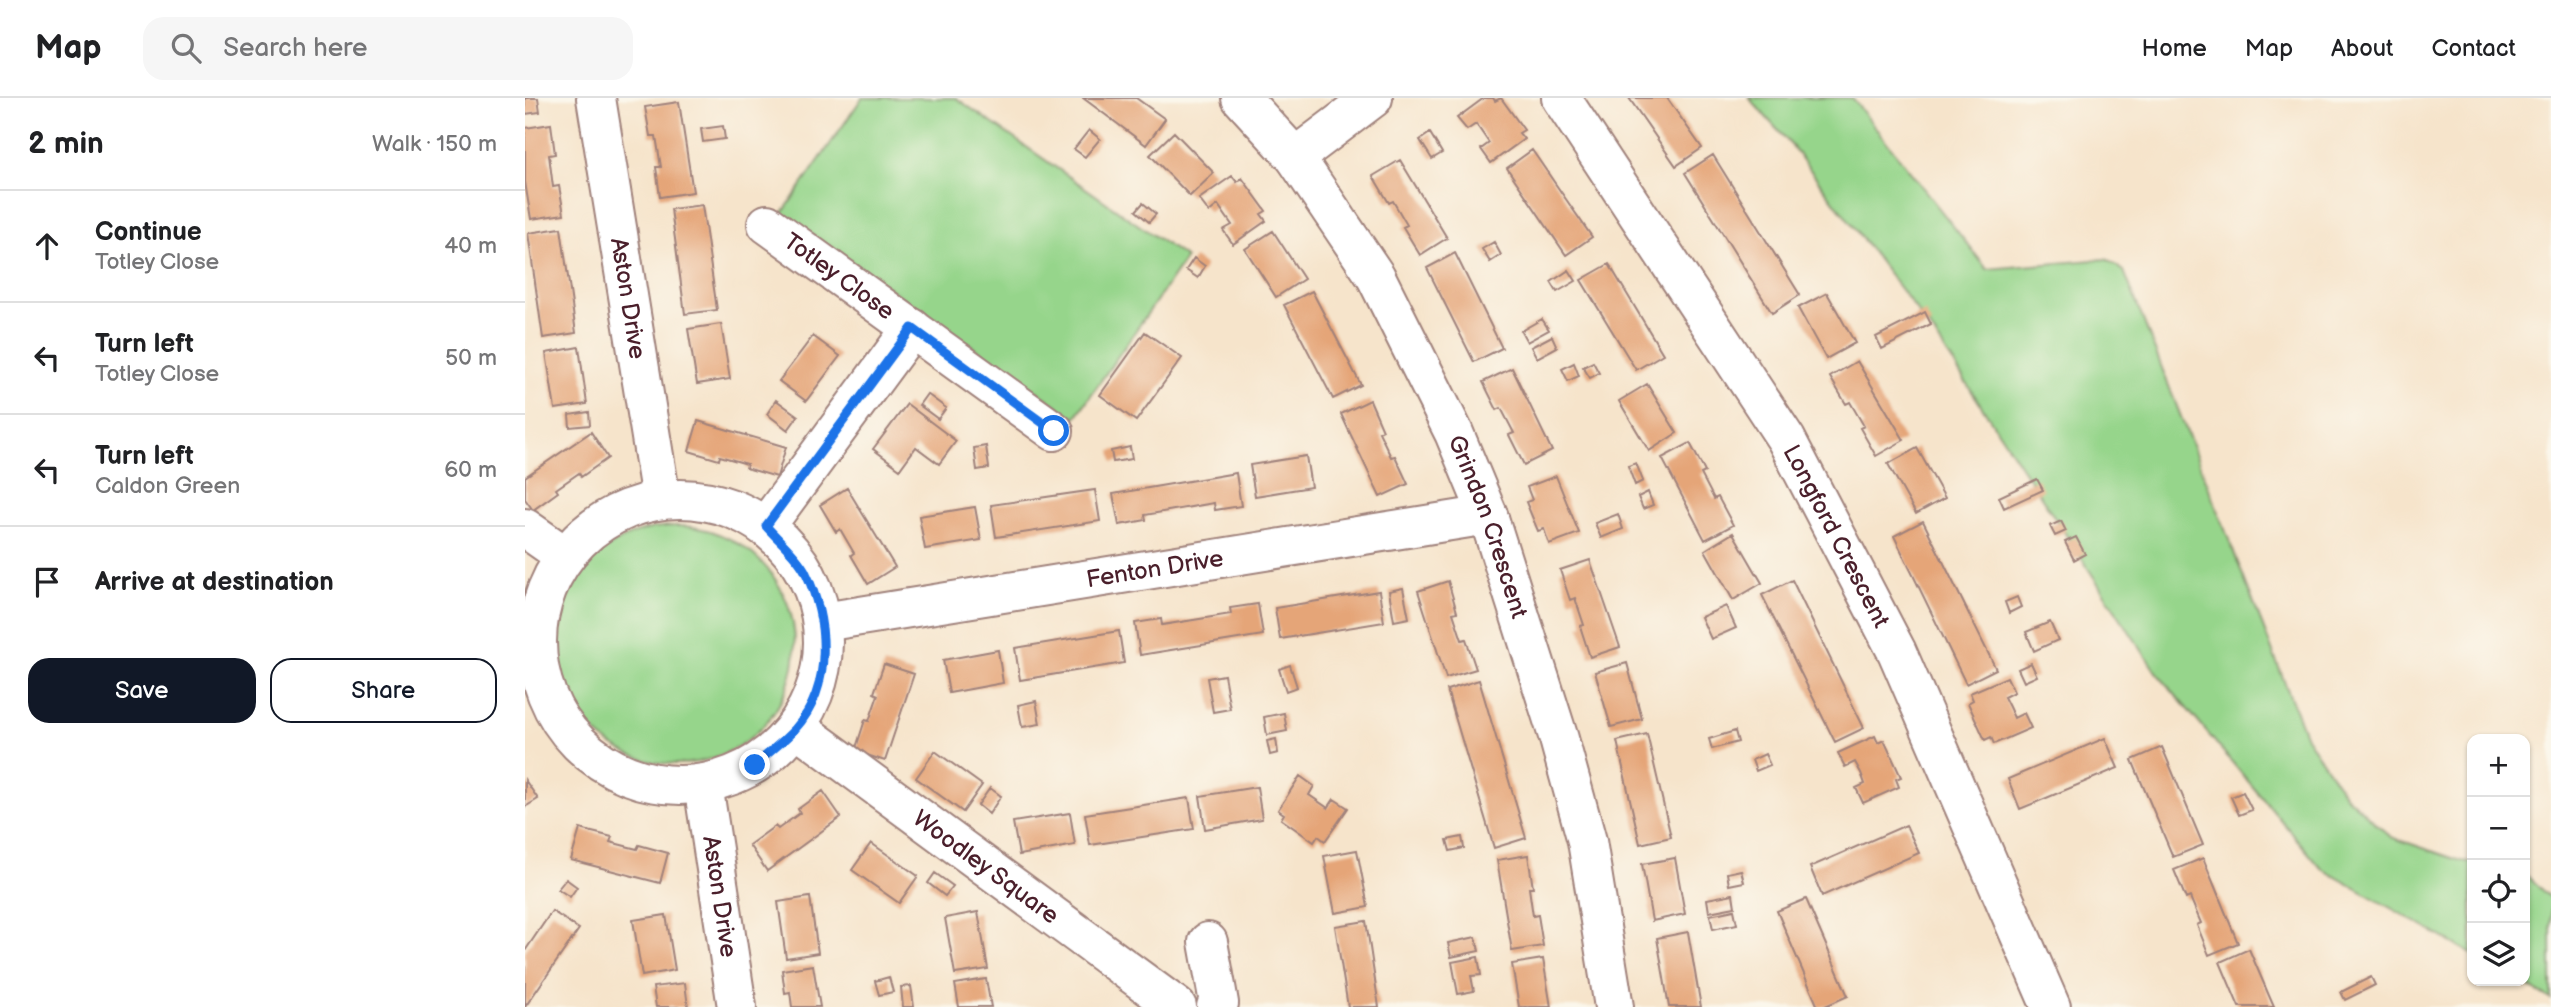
<!DOCTYPE html>
<html lang="en">
<head>
<meta charset="utf-8">
<style>
  body { margin:0; font-family:"Balsamiq Sans",sans-serif; background:#f6f6f6; color:#202124 }
  .controls { position:absolute; right:21px; bottom:21px; display:grid; overflow:hidden; border-radius:14px; box-shadow:0 2px 5px #0004 }
  .controls button { width:63px; height:63px; display:grid; place-items:center; padding:0; border:0; border-bottom:2px solid #e0e0e0; background:#fff; color:#202124; font:35px sans-serif }
  .stop { position:absolute; width:21px; height:21px; margin:-16px; border:5px solid #1a73e8; border-radius:50%; background:#fff }
  .stop.end { background:#1a73e8; border-color:#fff; box-shadow:0 2px 7px #0008 }
  .list { margin:0; padding:0; list-style:none }
  h2 { display:flex; justify-content:space-between; align-items:center; height:91px; margin:0; padding:0 28px; font-size:30px }
  h2 small { font-size:23px; font-weight:400; color:#757577 }
  .list li { display:grid; grid-template-columns:46px 1fr auto; gap:21px; align-items:center; box-sizing:border-box; height:112px; padding:0 28px; border-top:2px solid #e0e0e0 }
  .list b { display:block; font-size:26px; white-space:nowrap }
  .list p { margin:0; font-size:23px; white-space:nowrap; color:#757577 }
  .list em { font-size:23px; font-style:normal; color:#757577 }
  .actions { display:flex; gap:14px; padding:21px 28px }
  .actions a { flex:1; padding:16px 0; border:2px solid #111827; border-radius:21px; text-align:center; font-size:24px; color:#111827 }
  .actions .main { background:#111827; color:#fff }
  .icon { flex:none; width:38px; height:38px; fill:none; stroke:currentColor; stroke-width:2; stroke-linecap:round; stroke-linejoin:round }
  .map { position:relative; flex:none; width:2026px; height:909px; overflow:hidden }
  header { display:flex; align-items:center; gap:42px; box-sizing:border-box; height:98px; padding:0 35px; background:#fff; border-bottom:2px solid #e0e0e0 }
  header strong { font-size:33px }
  nav { display:flex; gap:38px; margin-inline-start:auto; font-size:24px }
  .search { width:490px; height:63px; background:#f6f6f6; display:flex; align-items:center; gap:18px; box-sizing:border-box; padding:0 24px; border-radius:21px; color:#757577; font-size:26px }
  main { display:flex }
  aside { flex:1; background:#fff }
  .map>svg:first-child { display:block }
  .green { fill:#96d58b; stroke:#707a5b; stroke-width:2 }
  .building { fill:#e5a578 }
  .lines { fill:none; stroke-linecap:round; stroke-linejoin:round }
  .minor-casing { stroke:#a0827b; stroke-width:42 }
  .minor { stroke:#fff; stroke-width:38 }
  .route { stroke:#1a73e8; stroke-width:9 }
  .labels { text-anchor:middle; stroke-width:7; stroke-linejoin:round; paint-order:stroke }
  .street-label { font-size:24px; fill:#4a1f2b; stroke:#fbf7ec }
</style>
</head>
<body>
<header>
<strong>Map</strong>
<div class="search"><svg class="icon" aria-label="search" viewBox="0 0 24 24"><circle cx="10" cy="10" r="6"/><path d="M15 15l6 6"/></svg>Search here</div>
<nav><a>Home</a><a>Map</a><a>About</a><a>Contact</a></nav>
</header>
<main>
<aside>
<h2>2 min<small>Walk · 150 m</small></h2>
<ul class="list">
<li><svg class="icon" aria-label="ahead" viewBox="0 0 24 24"><path d="M12 20V5M6 11l6-6 6 6"/></svg><div><b>Continue</b><p>Totley Close</p></div><em>40 m</em></li>
<li><svg class="icon" aria-label="left" viewBox="0 0 24 24"><path d="M17 20v-9H6M10 6l-5 5 5 5"/></svg><div><b>Turn left</b><p>Totley Close</p></div><em>50 m</em></li>
<li><svg class="icon" aria-label="left" viewBox="0 0 24 24"><path d="M17 20v-9H6M10 6l-5 5 5 5"/></svg><div><b>Turn left</b><p>Caldon Green</p></div><em>60 m</em></li>
<li><svg class="icon" aria-label="arrive" viewBox="0 0 24 24"><path d="M6 21V4h12l-3 4 3 4H6"/></svg><div><b>Arrive at destination</b></div></li>
</ul>
<div class="actions"><a class="main">Save</a><a>Share</a></div>
</aside>
<div class="map">
<svg width="2026" height="909" viewBox="0 0 2026 909">
  <rect width="100%" height="100%" fill="#fbf7ec"/>
  <filter id="ink" filterUnits="userSpaceOnUse"><feTurbulence type="fractalNoise" baseFrequency=".0143" numOctaves="2"/><feDisplacementMap in="SourceGraphic" scale="14" xChannelSelector="R" yChannelSelector="G"/><feConvolveMatrix kernelMatrix="1 2 1 2 8 2 1 2 1" color-interpolation-filters="sRGB"/></filter>
  <filter id="wash" filterUnits="userSpaceOnUse"><feTurbulence type="fractalNoise" baseFrequency=".00686" numOctaves="4" result="noise"/><feDisplacementMap in="SourceGraphic" scale="28" xChannelSelector="R" yChannelSelector="G"/><feGaussianBlur stdDeviation="1.57" result="paint"/><feColorMatrix in="noise" values="0 0 0 0 0 0 0 0 0 0 0 0 0 0 0 0 0 1.4 0 .05"/><feComposite in="paint" operator="in"/></filter>
  <g filter="url(#wash)">
    <rect width="100%" height="100%" fill="#f6e4cb"/>
    <!-- green -->
    <path class="green" d="M 337,0 L 431,0 L 661,160 L 550,320 L 257,116 Z
      M 1224,0 L 1327,0 L 1462,171 L 1581,161 L 1599,173 L 1781,639 L 1820,697 L 1866,739 L 1936,763 L 1947,764 L 1947,856 L 1797,771 L 1631,574 L 1408,234 L 1267,48 Z
      M32 547a119 119 0 1 1 238 0a119 119 0 1 1-238 0Z
      M 2000,776 L 2026,801 L 2026,901 L 1994,883 L 2000,883 Z"/>
    <g id="blocks">
      <!-- building -->
      <path class="building" d="M 0,0 L 13,0 L 15,14 L 0,16 Z
        M 558,0 L 611,0 L 640,21 L 621,47 Z
        M 959,0 L 968,0 L 970,3 L 976,0 L 999,32 L 994,35 L 999,41 L 966,65 L 956,51 L 964,45 L 951,26 L 942,32 L 932,20 Z
        M 1104,0 L 1142,0 L 1177,50 L 1151,68 Z
        M 154,4 L 168,94 L 135,99 L 131,69 L 136,69 L 131,38 L 125,38 L 120,9 Z
        M 26,26 L 30,56 L 24,57 L 28,89 L 34,88 L 39,116 L 6,121 L 0,84 L 0,30 Z
        M 198,28 L 200,41 L 178,44 L 176,31 Z
        M 564,32 L 575,41 L 560,59 L 549,51 Z
        M 649,34 L 689,75 L 665,98 L 625,57 Z
        M 905,35 L 917,55 L 907,61 L 895,42 Z
        M 1007,52 L 1067,139 L 1041,157 L 982,70 Z
        M 1188,57 L 1275,197 L 1247,215 L 1160,75 Z
        M 875,62 L 922,140 L 895,157 L 878,129 L 882,127 L 868,103 L 864,105 L 848,78 Z
        M 707,78 L 712,84 L 717,80 L 741,113 L 736,116 L 741,123 L 708,146 L 698,132 L 707,127 L 693,107 L 684,114 L 674,101 Z
        M 618,105 L 631,116 L 624,124 L 611,113 Z
        M 177,107 L 192,212 L 160,216 L 146,111 Z
        M 36,130 L 51,235 L 18,240 L 3,135 Z
        M 748,133 L 779,181 L 751,199 L 720,151 Z
        M 969,144 L 976,157 L 965,164 L 957,151 Z
        M 930,155 L 977,250 L 949,264 L 902,170 Z
        M 669,160 L 680,168 L 673,180 L 661,172 Z
        M 1084,166 L 1138,256 L 1111,272 L 1056,182 Z
        M 1044,172 L 1051,183 L 1032,194 L 1026,184 Z
        M 787,193 L 836,287 L 808,301 L 759,207 Z
        M 1302,195 L 1330,245 L 1301,261 L 1273,210 Z
        M 1400,214 L 1406,226 L 1357,251 L 1351,239 Z
        M 1017,221 L 1024,232 L 1002,244 L 996,233 Z
        M 196,226 L 205,281 L 172,286 L 163,231 Z
        M 620,234 L 657,260 L 611,323 L 575,297 Z
        M 288,238 L 315,258 L 281,303 L 254,283 Z
        M 1027,238 L 1032,249 L 1012,260 L 1006,249 Z
        M 54,249 L 62,306 L 30,311 L 21,255 Z
        M 1332,263 L 1379,342 L 1351,358 L 1335,330 L 1339,328 L 1325,304 L 1321,306 L 1305,279 Z
        M 1068,264 L 1074,275 L 1065,280 L 1058,269 Z
        M 1049,265 L 1054,278 L 1043,283 L 1037,271 Z
        M 987,270 L 1027,353 L 999,367 L 984,337 L 989,335 L 976,310 L 972,312 L 958,284 Z
        M 1122,286 L 1152,335 L 1124,353 L 1094,303 Z
        M 402,296 L 421,310 L 413,321 L 394,307 Z
        M 251,302 L 273,318 L 263,332 L 242,316 Z
        M 845,302 L 858,332 L 854,334 L 866,359 L 870,358 L 883,386 L 855,399 L 816,316 Z
        M 382,306 L 431,343 L 414,366 L 391,349 L 375,371 L 348,351 Z
        M 64,314 L 65,327 L 45,329 L 44,317 Z
        M 173,323 L 261,349 L 252,379 L 221,370 L 222,366 L 195,358 L 194,362 L 164,353 Z
        M 66,334 L 83,360 L 56,379 L 54,375 L 31,391 L 33,394 L 8,412 L 0,401 L 0,379 Z
        M 1165,345 L 1180,374 L 1176,376 L 1189,401 L 1193,399 L 1208,427 L 1180,442 L 1137,360 Z
        M 461,348 L 464,370 L 452,372 L 449,350 Z
        M 605,349 L 607,361 L 588,364 L 586,353 Z
        M 1392,350 L 1420,400 L 1391,416 L 1363,366 Z
        M 781,358 L 786,389 L 730,398 L 725,367 Z
        M 1111,365 L 1118,383 L 1110,387 L 1103,368 Z
        M 711,375 L 716,408 L 690,412 L 689,405 L 620,417 L 621,422 L 594,427 L 588,396 Z
        M 1031,378 L 1054,435 L 1024,446 L 1019,431 L 1013,433 L 1001,404 L 1007,402 L 1002,389 Z
        M 1512,381 L 1518,392 L 1479,410 L 1474,399 Z
        M 322,390 L 370,469 L 343,486 L 326,457 L 329,455 L 315,431 L 311,434 L 295,407 Z
        M 570,392 L 575,423 L 471,439 L 466,407 Z
        M 1123,394 L 1128,407 L 1118,411 L 1113,399 Z
        M 450,409 L 456,442 L 400,451 L 394,418 Z
        M 1093,416 L 1098,431 L 1076,440 L 1070,425 Z
        M 1398,423 L 1471,571 L 1441,586 L 1369,438 Z
        M 1536,423 L 1541,433 L 1530,438 L 1525,428 Z
        M 1208,435 L 1237,485 L 1208,502 L 1180,452 Z
        M 1551,439 L 1560,456 L 1549,462 L 1540,444 Z
        M 1065,462 L 1095,549 L 1065,559 L 1055,528 L 1059,527 L 1050,500 L 1045,502 L 1035,472 Z
        M 1267,482 L 1339,630 L 1310,644 L 1237,497 Z
        M 923,483 L 932,514 L 928,515 L 937,542 L 941,541 L 951,571 L 921,580 L 893,493 Z
        M 878,490 L 884,520 L 869,523 L 864,493 Z
        M 854,493 L 859,524 L 755,541 L 750,510 Z
        M 1492,499 L 1496,509 L 1484,515 L 1480,504 Z
        M 733,506 L 738,537 L 615,557 L 610,525 L 636,521 L 637,527 L 706,516 L 705,510 Z
        M 1201,508 L 1211,530 L 1186,541 L 1176,519 Z
        M 1525,524 L 1533,542 L 1509,553 L 1501,534 Z
        M 594,533 L 599,565 L 495,582 L 490,550 Z
        M 473,552 L 478,585 L 424,595 L 418,562 Z
        M 1102,565 L 1117,621 L 1086,629 L 1070,574 Z
        M 1506,565 L 1512,578 L 1499,584 L 1493,571 Z
        M 359,566 L 389,576 L 360,663 L 330,653 L 340,622 L 344,623 L 353,597 L 349,595 Z
        M 765,567 L 772,589 L 761,593 L 754,571 Z
        M 699,577 L 705,611 L 688,614 L 682,580 Z
        M 1482,579 L 1489,594 L 1479,599 L 1484,609 L 1489,620 L 1499,615 L 1506,630 L 1469,646 L 1466,639 L 1460,642 L 1443,605 L 1448,602 L 1445,595 Z
        M 954,582 L 1001,740 L 969,750 L 922,592 Z
        M 511,603 L 515,626 L 497,629 L 493,607 Z
        M 759,615 L 762,633 L 742,637 L 739,619 Z
        M 1210,633 L 1213,644 L 1187,651 L 1184,641 Z
        M 1122,636 L 1146,739 L 1115,746 L 1092,643 Z
        M 1350,638 L 1353,645 L 1359,642 L 1376,679 L 1371,681 L 1374,689 L 1338,705 L 1331,690 L 1340,686 L 1336,675 L 1330,664 L 1320,669 L 1313,655 Z
        M 1580,640 L 1593,670 L 1495,711 L 1483,681 Z
        M 751,641 L 753,655 L 745,657 L 742,643 Z
        M 1637,649 L 1678,747 L 1648,759 L 1607,662 Z
        M 410,653 L 457,687 L 438,714 L 391,680 Z
        M 1240,656 L 1245,667 L 1231,673 L 1227,662 Z
        M 775,678 L 789,688 L 784,697 L 803,710 L 809,701 L 823,710 L 800,743 L 793,738 L 789,744 L 756,721 L 759,716 L 753,712 Z
        M 0,682 L 13,701 L 0,709 Z
        M 732,689 L 737,721 L 680,731 L 675,698 Z
        M 465,690 L 476,698 L 464,716 L 453,707 Z
        M 298,693 L 316,719 L 242,773 L 224,747 L 250,728 L 253,731 L 275,715 L 273,711 Z
        M 1718,694 L 1727,712 L 1714,717 L 1706,699 Z
        M 664,700 L 669,731 L 565,747 L 560,716 Z
        M 545,715 L 550,747 L 494,757 L 488,724 Z
        M 1381,727 L 1394,755 L 1297,798 L 1285,769 Z
        M 55,731 L 87,739 L 85,744 L 112,751 L 114,747 L 143,755 L 135,785 L 46,762 Z
        M 937,739 L 939,750 L 925,753 L 922,742 Z
        M 346,745 L 393,778 L 374,805 L 327,772 Z
        M 832,752 L 843,809 L 810,815 L 799,758 Z
        M 1003,757 L 1008,790 L 1004,790 L 1008,818 L 1013,817 L 1018,848 L 987,853 L 972,762 Z
        M 1150,760 L 1160,816 L 1127,823 L 1117,766 Z
        M 1678,760 L 1713,845 L 1684,857 L 1672,827 L 1676,825 L 1665,799 L 1661,801 L 1649,772 Z
        M 1216,772 L 1219,784 L 1204,787 L 1202,775 Z
        M 410,775 L 428,788 L 420,798 L 403,785 Z
        M 41,781 L 52,789 L 45,799 L 33,791 Z
        M 1208,796 L 1210,809 L 1184,814 L 1182,801 Z
        M 285,799 L 293,855 L 261,860 L 253,804 Z
        M 1281,801 L 1323,898 L 1298,909 L 1293,909 L 1252,813 Z
        M 1209,812 L 1212,826 L 1188,831 L 1185,817 Z
        M 27,813 L 54,831 L 0,909 L 0,853 Z
        M 453,814 L 463,871 L 430,876 L 420,820 Z
        M 141,817 L 150,872 L 117,878 L 108,822 Z
        M 841,823 L 854,909 L 823,909 L 810,828 Z
        M 1163,834 L 1176,909 L 1144,909 L 1132,840 Z
        M 951,839 L 954,853 L 926,859 L 923,845 Z
        M 1724,851 L 1745,900 L 1749,909 L 1714,909 L 1695,864 Z
        M 953,859 L 956,877 L 946,878 L 949,893 L 933,896 L 927,864 Z
        M 1018,861 L 1026,909 L 994,909 L 987,866 Z
        M 288,867 L 295,909 L 267,909 L 265,894 L 260,895 L 257,872 Z
        M 364,879 L 368,894 L 354,897 L 350,883 Z
        M 1846,879 L 1850,887 L 1820,902 L 1816,894 Z
        M 461,881 L 466,909 L 434,909 L 430,886 Z
        M 160,885 L 163,909 L 131,909 L 128,889 Z
        M 386,888 L 389,909 L 378,909 L 376,889 Z"/>
    </g>
  </g>
  <g filter="url(#ink)">
    <use href="#blocks" fill-opacity="0" stroke="#a0827b" stroke-width="2"/>
    <g class="lines">
      <!-- minor casing -->
      <g class="minor-casing">
        <g id="minor">
          <path id="s1" d="M 71,0 L 136,401"/>
          <path id="s2" d="M 716,0 L 770,59 L 851,179 L 929,335 L 963,417 L 1034,641 L 1062,743 L 1089,909"/>
          <path id="s3" d="M 1036,0 L 1261,341 L 1372,554 L 1526,909"/>
          <path d="M 770,59 L 848,0"/>
          <path id="s4" d="M 242,126 L 529,333"/>
          <circle cx="155" cy="544" r="143"/>
          <path d="M 241,428 L 387,230"/>
          <path d="M 0,430 L 40,458"/>
          <path id="s5" d="M 298,524 L 963,417"/>
          <path id="s6" d="M 271,629 L 652,909"/>
          <path id="s7" d="M 178,686 L 212,909"/>
          <path d="M 683,844 L 694,905 L 691,909"/>
        </g>
      </g>
      <!-- minor -->
      <use href="#minor" class="minor"/>
    </g>
  </g>
  <g class="lines" filter="url(#ink)">
    <!-- route -->
    <path class="route" d="M 230,667 C 243,655 258,644 270,631 C 309,588 303,521 280,473 C 272,457 253,442 241,428 L 387,230 L 529,333"/>
  </g>
  <g class="labels">
    <!-- street labels -->
    <g class="street-label">
      <text dy="8" stroke="none"><textPath href="#s4" startOffset="89">Totley Close</textPath></text>
      <text dy="8" stroke="none"><textPath href="#s1" startOffset="203">Aston Drive</textPath></text>
      <text dy="8" stroke="none"><textPath href="#s2" startOffset="499">Grindon Crescent</textPath></text>
      <text dy="8" stroke="none"><textPath href="#s3" startOffset="518">Longford Crescent</textPath></text>
      <text dy="8" stroke="none"><textPath href="#s5" startOffset="336">Fenton Drive</textPath></text>
      <text dy="8" stroke="none"><textPath href="#s6" startOffset="236">Woodley Square</textPath></text>
      <text dy="8" stroke="none"><textPath href="#s7" startOffset="114">Aston Drive</textPath></text>
    </g>
  </g>
</svg>
<div class="controls">
<button>+</button>
<button>−</button>
<button><svg class="icon" aria-label="locate" viewBox="0 0 24 24"><circle cx="12" cy="12" r="6"/><path d="M12 2v4M12 18v4M2 12h4M18 12h4"/></svg></button>
<button><svg class="icon" aria-label="layers" viewBox="0 0 24 24"><path d="M12 4l9 5-9 5-9-5zM3 14l9 5 9-5"/></svg></button>
</div>
<div class="stop" style="left:529px;top:333px"></div>
<div class="stop end" style="left:230px;top:667px"></div>
</div>
</main>
</body>
</html>
